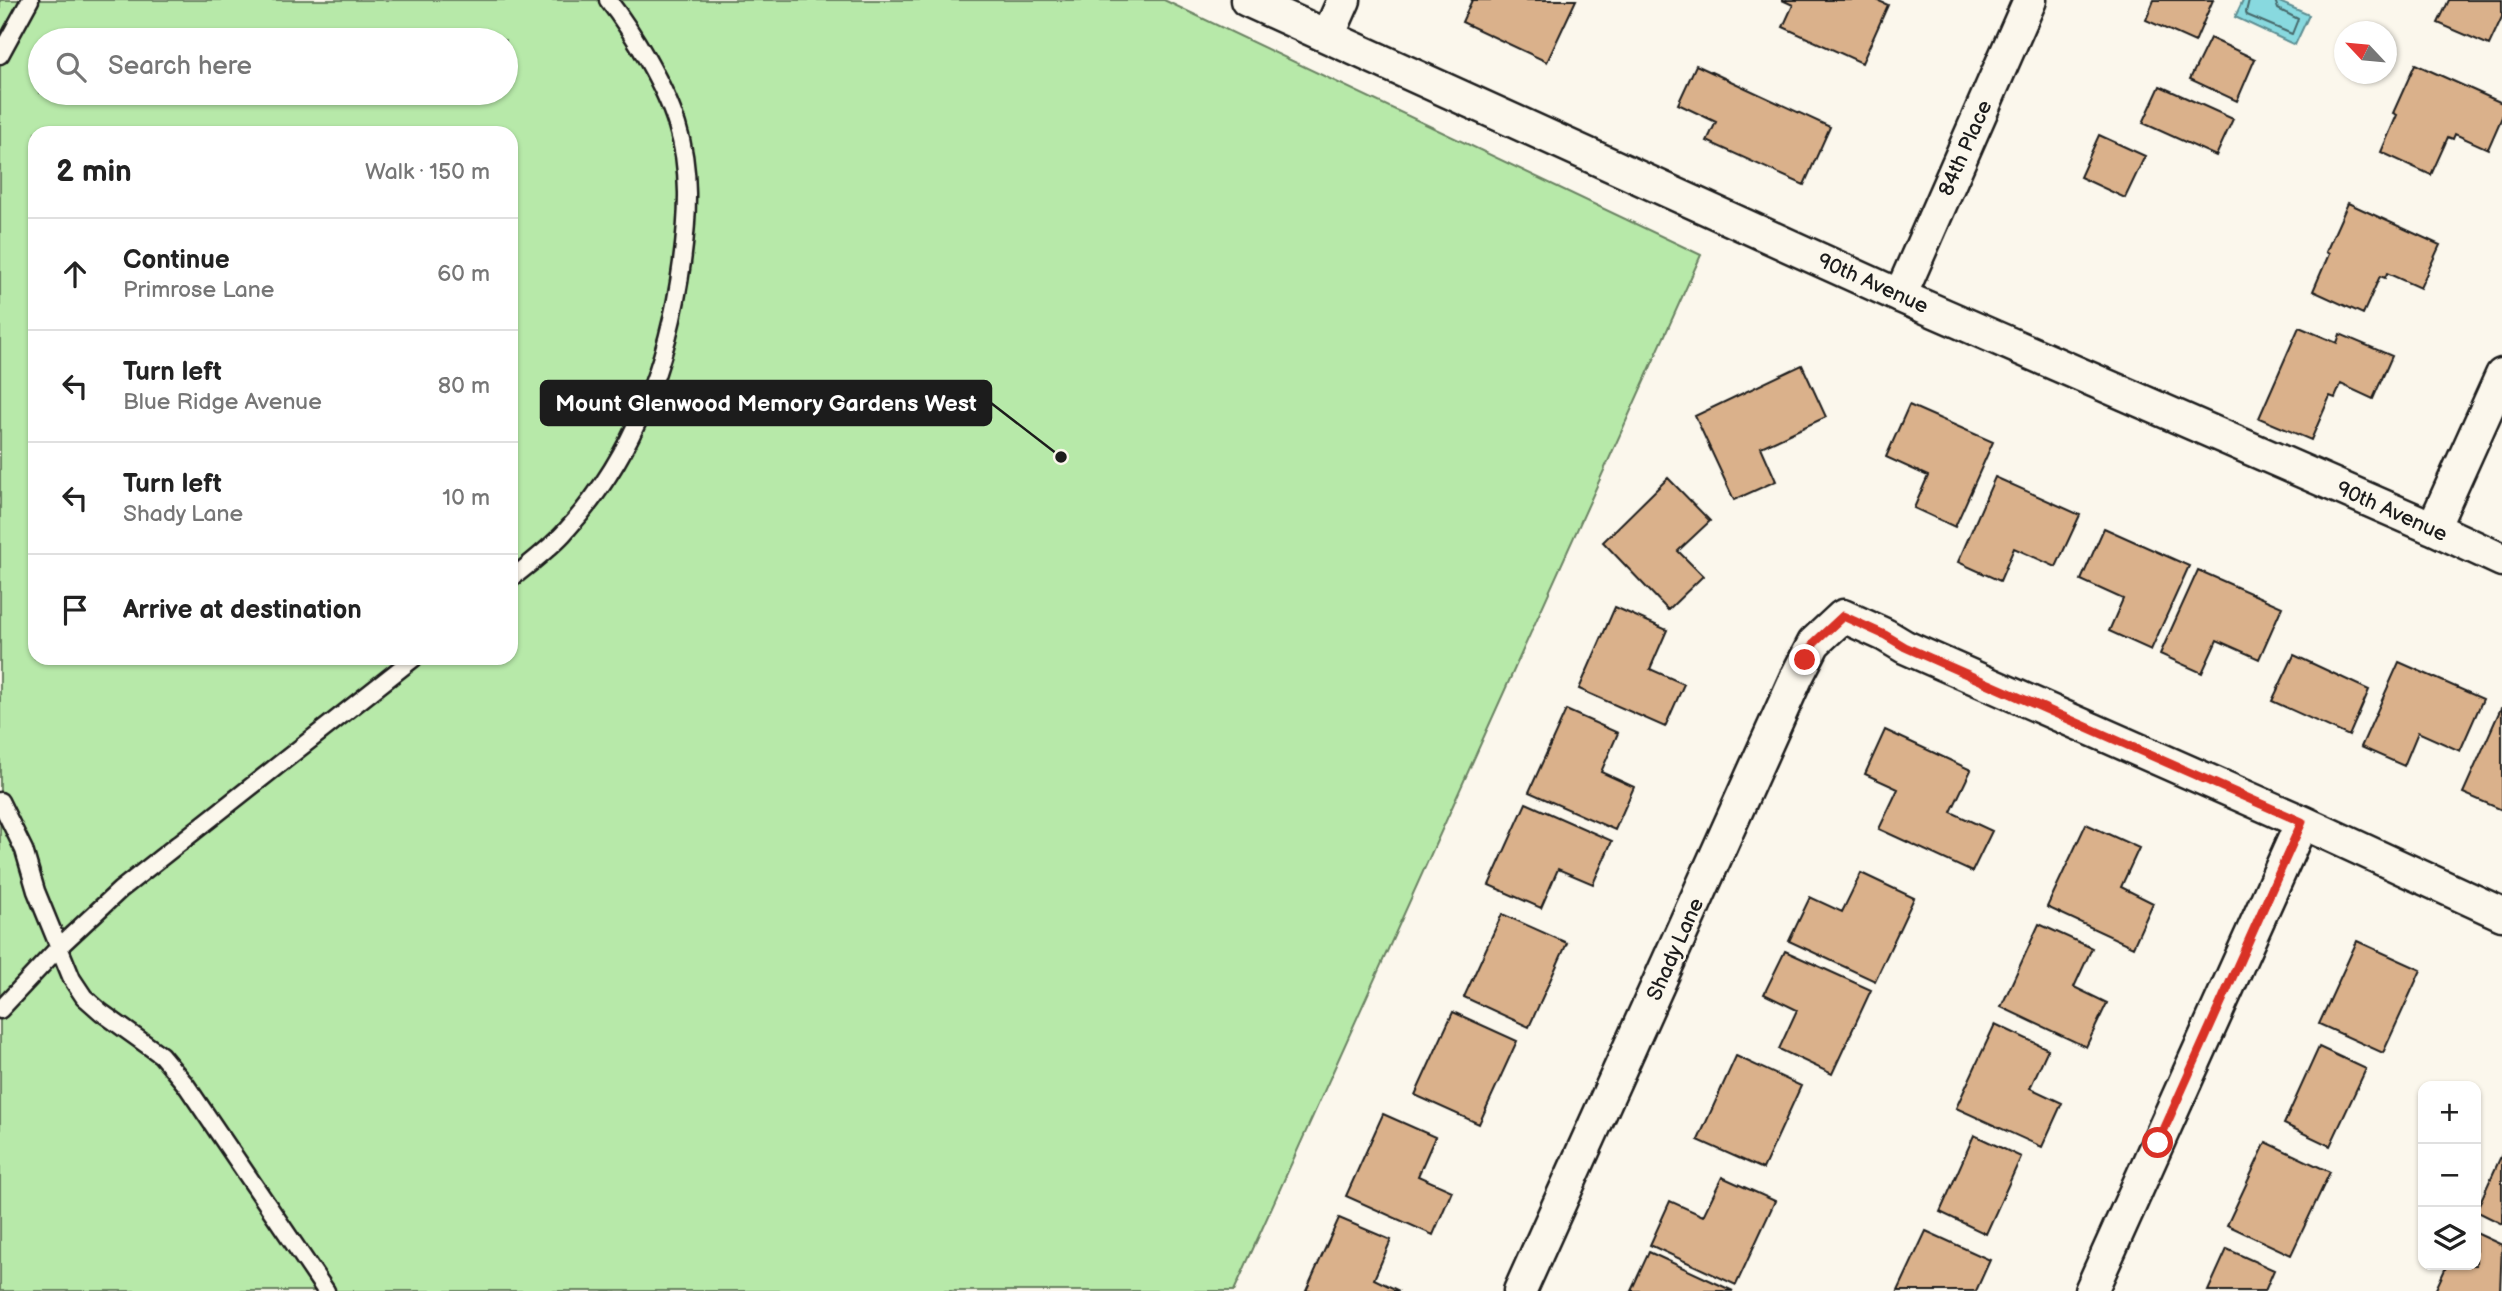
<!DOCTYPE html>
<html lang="en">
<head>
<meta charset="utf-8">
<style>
  body { margin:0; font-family:"Balsamiq Sans",sans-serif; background:#f2f2f2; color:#222 }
  .controls { position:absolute; right:21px; bottom:21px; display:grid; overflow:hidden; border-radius:14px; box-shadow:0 2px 5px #0004 }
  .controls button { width:63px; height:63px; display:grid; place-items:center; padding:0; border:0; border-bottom:2px solid #e0e0e0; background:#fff; color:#222; font:35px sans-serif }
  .compass { position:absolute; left:2334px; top:21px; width:63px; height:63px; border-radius:50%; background:#fff; box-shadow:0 2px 5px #0004; rotate:296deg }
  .stop { position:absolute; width:21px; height:21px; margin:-16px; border:5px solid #d93025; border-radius:50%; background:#fff }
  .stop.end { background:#d93025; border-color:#fff; box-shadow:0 2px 7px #0008 }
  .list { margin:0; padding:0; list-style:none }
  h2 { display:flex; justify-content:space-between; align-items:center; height:91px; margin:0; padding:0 28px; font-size:30px }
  h2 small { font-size:23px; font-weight:400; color:#767676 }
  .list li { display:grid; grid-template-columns:46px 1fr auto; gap:21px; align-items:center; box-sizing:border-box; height:112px; padding:0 28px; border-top:2px solid #e0e0e0 }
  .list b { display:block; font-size:26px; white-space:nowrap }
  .list p { margin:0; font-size:23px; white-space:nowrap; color:#767676 }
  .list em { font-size:23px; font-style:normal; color:#767676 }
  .icon { flex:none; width:38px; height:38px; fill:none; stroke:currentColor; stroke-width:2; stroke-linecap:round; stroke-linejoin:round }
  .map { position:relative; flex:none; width:2502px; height:1291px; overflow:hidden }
  .search { position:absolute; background:#fff; box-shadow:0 2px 5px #0004; left:28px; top:28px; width:490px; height:77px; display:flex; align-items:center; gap:18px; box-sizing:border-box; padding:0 24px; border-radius:38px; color:#767676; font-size:26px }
  .panel { position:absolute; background:#fff; box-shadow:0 2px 5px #0004; left:28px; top:126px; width:490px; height:539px; border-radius:21px }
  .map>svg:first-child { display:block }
  .green { fill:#b7e9a9; stroke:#6a8262; stroke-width:2; fill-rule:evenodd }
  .water { fill:#88d9df; stroke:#5d8d91; stroke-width:2 }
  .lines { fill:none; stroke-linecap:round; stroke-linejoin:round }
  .shore { stroke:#47686a; stroke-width:2 }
  .building { fill:#dab18b; stroke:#1c1c1c; stroke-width:2 }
  .lane-casing { stroke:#1c1c1c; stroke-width:21 }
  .street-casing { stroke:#1c1c1c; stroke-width:37 }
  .lane { stroke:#fbf7ec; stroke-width:16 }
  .street { stroke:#fbf7ec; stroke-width:32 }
  .route { stroke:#d93025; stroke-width:9 }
  .labels { text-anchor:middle; stroke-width:5; stroke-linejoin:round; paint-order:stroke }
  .street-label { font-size:21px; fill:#1c1c1c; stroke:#fbf7ec }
  .leader { fill:none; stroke:#1c1c1c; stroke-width:2.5 }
  .callout-dot { fill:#1c1c1c; stroke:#fbf7ec; stroke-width:2.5 }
  .callout { fill:#1c1c1c; stroke:#1c1c1c; stroke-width:2.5 }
  .callout-label { font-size:23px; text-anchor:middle; font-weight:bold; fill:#fff }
</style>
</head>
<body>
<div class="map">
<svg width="2502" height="1291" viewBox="0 0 2502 1291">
  <rect width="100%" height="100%" fill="#fbf7ec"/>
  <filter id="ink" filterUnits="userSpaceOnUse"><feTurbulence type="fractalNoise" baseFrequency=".0143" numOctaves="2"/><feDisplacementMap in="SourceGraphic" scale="14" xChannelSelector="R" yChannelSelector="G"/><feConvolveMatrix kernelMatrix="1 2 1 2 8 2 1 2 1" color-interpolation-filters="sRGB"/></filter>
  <g filter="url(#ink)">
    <!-- green -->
    <path class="green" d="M 0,0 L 1164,0 L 1701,255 L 1234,1291 L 0,1291 ZM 40,40 L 506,40 L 506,93 L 40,93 ZM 35,133 L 511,133 L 511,658 L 35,658 Z"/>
    <!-- water -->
    <path class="water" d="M 2243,0 L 2275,0 L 2309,15 L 2295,45 L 2235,17 Z"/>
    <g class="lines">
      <!-- shore -->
      <path class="shore" d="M 2249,0 L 2246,12 L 2247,15 L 2292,34 L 2298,19 L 2278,9 L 2275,0"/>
    </g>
    <!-- building -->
    <path class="building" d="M 1472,0 L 1576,0 L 1547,62 L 1462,22 Z
      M 1782,0 L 1877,0 L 1888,5 L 1862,63 L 1783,27 L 1793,5 Z
      M 2154,0 L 2213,0 L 2195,42 L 2146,20 Z
      M 2449,0 L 2502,0 L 2502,17 L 2489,45 L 2438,23 Z
      M 2210,38 L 2255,59 L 2237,101 L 2190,79 Z
      M 2415,64 L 2502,103 L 2502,117 L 2488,149 L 2455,134 L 2453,139 L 2448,137 L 2431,175 L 2381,152 L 2397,115 L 2393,113 Z
      M 1696,65 L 1830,127 L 1804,185 L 1707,141 L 1716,122 L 1678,104 Z
      M 2160,86 L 2233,119 L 2216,156 L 2143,123 Z
      M 2099,135 L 2145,156 L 2125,198 L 2080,177 Z
      M 2348,203 L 2440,245 L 2420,288 L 2387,273 L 2385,278 L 2380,276 L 2363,314 L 2313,291 L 2329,254 L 2326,252 Z
      M 2299,327 L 2337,343 L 2340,334 L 2392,356 L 2373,399 L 2341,384 L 2335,398 L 2330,396 L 2311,440 L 2259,418 Z
      M 1802,365 L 1826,417 L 1761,447 L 1776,481 L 1734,500 L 1695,416 Z
      M 1909,405 L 1993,442 L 1955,527 L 1914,508 L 1928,476 L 1886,457 Z
      M 1995,477 L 2080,515 L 2056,567 L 2014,548 L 2000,581 L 1958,562 Z
      M 1668,478 L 1710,521 L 1678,551 L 1703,576 L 1668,610 L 1603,542 Z
      M 2104,528 L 2189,566 L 2151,650 L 2109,631 L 2123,599 L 2081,580 Z
      M 2198,570 L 2282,607 L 2259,659 L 2217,640 L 2202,673 L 2160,654 Z
      M 1615,607 L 1667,630 L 1650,669 L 1684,684 L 1665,727 L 1579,689 Z
      M 2294,655 L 2369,690 L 2349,736 L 2272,701 Z
      M 2399,662 L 2483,699 L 2460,751 L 2418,732 L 2404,766 L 2361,747 Z
      M 2501,708 L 2502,708 L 2502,810 L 2463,793 Z
      M 1566,710 L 1618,733 L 1601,772 L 1634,787 L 1615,830 L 1529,792 Z
      M 1885,730 L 1971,770 L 1951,812 L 1992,831 L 1972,872 L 1879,829 L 1898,789 L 1865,774 Z
      M 1526,803 L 1612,841 L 1593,884 L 1558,869 L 1541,908 L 1489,885 Z
      M 2086,824 L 2139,848 L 2121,887 L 2153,903 L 2133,947 L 2047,907 Z
      M 1861,873 L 1914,898 L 1875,981 L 1789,941 L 1810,897 L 1842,912 Z
      M 1502,914 L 1567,943 L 1529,1027 L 1464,997 Z
      M 2039,924 L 2092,948 L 2074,987 L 2107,1003 L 2086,1047 L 2001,1007 Z
      M 2357,941 L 2421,970 L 2383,1053 L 2319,1024 Z
      M 1785,951 L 1871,990 L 1832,1074 L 1779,1049 L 1797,1010 L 1764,994 Z
      M 1453,1012 L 1517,1041 L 1479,1124 L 1415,1095 Z
      M 1995,1024 L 2048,1049 L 2030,1088 L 2062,1103 L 2042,1147 L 1956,1108 Z
      M 2319,1047 L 2366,1069 L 2330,1146 L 2284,1124 Z
      M 1736,1056 L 1801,1086 L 1763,1169 L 1698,1140 Z
      M 1383,1114 L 1435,1137 L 1418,1176 L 1452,1191 L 1433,1235 L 1346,1196 Z
      M 1974,1135 L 2021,1157 L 1986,1234 L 1940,1212 Z
      M 2266,1142 L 2330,1172 L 2291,1255 L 2227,1225 Z
      M 2502,1154 L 2502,1224 L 2476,1211 Z
      M 1722,1177 L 1775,1201 L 1736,1285 L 1650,1245 L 1670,1201 L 1703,1216 Z
      M 1339,1218 L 1391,1240 L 1374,1279 L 1399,1291 L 1306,1291 Z
      M 1926,1231 L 1990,1260 L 1976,1291 L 1898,1291 Z
      M 2476,1233 L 2502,1245 L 2500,1291 L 2435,1291 L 2447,1265 L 2476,1265 Z
      M 2227,1249 L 2274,1270 L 2265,1291 L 2208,1291 Z
      M 1649,1252 L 1733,1291 L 1631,1291 Z"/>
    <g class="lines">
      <!-- lane casing -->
      <g class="lane-casing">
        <path id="lane" d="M 0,55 L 30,0
          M 511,579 C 528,565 548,550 563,534 C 633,459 669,362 682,262 C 688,216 691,169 677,125 C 665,86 633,32 608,0
          M 0,801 L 24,850 L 36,891 L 72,979 L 84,997 L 101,1012 L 161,1055 L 186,1085 L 326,1291
          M 0,1010 L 60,946 L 120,890 L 414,658"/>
      </g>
      <!-- street casing -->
      <g class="street-casing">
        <path id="street" d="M 1247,0 L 1900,296 L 2433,528 L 2502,560
          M 1328,36 L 1344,0
          M 1900,296 L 2030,0
          M 2433,528 L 2502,375
          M 1520,1291 L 1797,676 L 1814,643 L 1843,616 L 1885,635 L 1905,647 L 2302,822 L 2502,914
          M 2091,1291 L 2302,822"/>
      </g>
      <!-- lane -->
      <use href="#lane" class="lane"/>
      <!-- street -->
      <use href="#street" class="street"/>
    </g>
  </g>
  <g class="lines" filter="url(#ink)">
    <!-- route -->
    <path class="route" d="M 1805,660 L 1814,643 L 1843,616 L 1885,635 L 1905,647 L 2302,822 L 2158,1143"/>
  </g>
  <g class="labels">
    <!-- street labels -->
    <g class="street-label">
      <text transform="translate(1965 148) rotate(-66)" y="7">84th Place</text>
      <text transform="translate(1873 283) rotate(24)" y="7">90th Avenue</text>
      <text transform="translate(2392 511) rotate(24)" y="7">90th Avenue</text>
      <text transform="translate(1675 949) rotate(-66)" y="7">Shady Lane</text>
    </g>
  </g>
  <!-- callouts -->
  <path class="leader" d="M1061 457L991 403"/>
  <circle class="callout-dot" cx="1061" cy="457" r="7"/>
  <rect class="callout" x="541" y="381" width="450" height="44" rx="7"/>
  <g class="callout-label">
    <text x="766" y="411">Mount Glenwood Memory Gardens West</text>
  </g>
</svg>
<div class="controls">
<button>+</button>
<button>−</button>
<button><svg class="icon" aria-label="layers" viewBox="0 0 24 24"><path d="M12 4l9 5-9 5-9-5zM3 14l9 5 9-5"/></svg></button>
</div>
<svg class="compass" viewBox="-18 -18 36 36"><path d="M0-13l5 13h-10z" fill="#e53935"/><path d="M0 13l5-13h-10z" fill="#767676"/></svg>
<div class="stop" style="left:2158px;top:1143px"></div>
<div class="stop end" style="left:1805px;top:660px"></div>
<div class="search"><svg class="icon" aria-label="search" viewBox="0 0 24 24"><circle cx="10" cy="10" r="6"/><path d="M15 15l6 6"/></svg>Search here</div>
<section class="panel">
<h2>2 min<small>Walk · 150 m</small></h2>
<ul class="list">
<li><svg class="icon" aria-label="ahead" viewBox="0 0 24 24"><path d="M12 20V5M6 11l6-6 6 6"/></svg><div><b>Continue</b><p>Primrose Lane</p></div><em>60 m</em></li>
<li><svg class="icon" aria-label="left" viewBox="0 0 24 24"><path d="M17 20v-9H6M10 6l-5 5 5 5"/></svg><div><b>Turn left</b><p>Blue Ridge Avenue</p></div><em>80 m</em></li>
<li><svg class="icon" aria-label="left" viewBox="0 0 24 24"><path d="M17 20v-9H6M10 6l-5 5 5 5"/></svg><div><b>Turn left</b><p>Shady Lane</p></div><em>10 m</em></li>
<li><svg class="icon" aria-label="arrive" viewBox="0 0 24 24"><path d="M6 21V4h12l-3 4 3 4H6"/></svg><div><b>Arrive at destination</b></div></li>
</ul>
</section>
</div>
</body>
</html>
